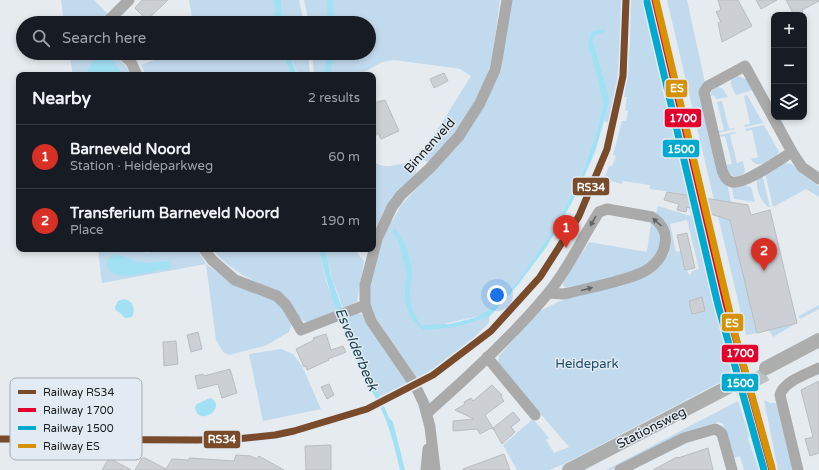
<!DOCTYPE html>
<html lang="en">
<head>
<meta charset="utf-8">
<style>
  body { margin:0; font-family:"Varela Round",sans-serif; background:#242831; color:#f1f3f6 }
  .controls { position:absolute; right:12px; top:12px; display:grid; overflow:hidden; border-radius:8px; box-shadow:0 2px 6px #0003 }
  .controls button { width:36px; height:36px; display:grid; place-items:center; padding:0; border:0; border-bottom:1px solid #363941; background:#171b24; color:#f1f3f6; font:20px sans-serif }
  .you { position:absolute; left:497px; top:295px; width:14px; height:14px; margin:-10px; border:3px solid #fff; border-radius:50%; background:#1a73e8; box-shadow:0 0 0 6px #1a73e833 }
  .badge { display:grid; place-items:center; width:26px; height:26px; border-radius:50%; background:#d93025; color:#fff; font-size:13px; font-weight:700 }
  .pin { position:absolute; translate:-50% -33px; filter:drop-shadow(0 1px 2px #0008) }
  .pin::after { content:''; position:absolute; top:21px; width:14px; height:12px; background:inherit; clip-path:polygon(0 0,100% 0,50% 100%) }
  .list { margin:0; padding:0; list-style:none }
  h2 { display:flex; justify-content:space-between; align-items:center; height:52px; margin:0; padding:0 16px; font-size:17px }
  h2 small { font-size:13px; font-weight:400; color:#9ea1a6 }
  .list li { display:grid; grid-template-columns:26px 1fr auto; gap:12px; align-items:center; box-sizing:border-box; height:64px; padding:0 16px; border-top:1px solid #363941 }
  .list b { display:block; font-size:15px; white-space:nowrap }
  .list p { margin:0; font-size:13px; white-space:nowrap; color:#9ea1a6 }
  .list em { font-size:13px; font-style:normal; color:#9ea1a6 }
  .icon { flex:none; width:22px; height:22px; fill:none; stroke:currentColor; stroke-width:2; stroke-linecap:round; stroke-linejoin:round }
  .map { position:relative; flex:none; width:819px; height:470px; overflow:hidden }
  .search { position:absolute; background:#171b24; box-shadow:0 2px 6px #0003; left:16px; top:16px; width:360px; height:44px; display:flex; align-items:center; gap:10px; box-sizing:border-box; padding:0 14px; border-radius:22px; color:#9ea1a6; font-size:15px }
  .panel { position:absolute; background:#171b24; box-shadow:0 2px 6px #0003; left:16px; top:72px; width:360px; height:180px; border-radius:8px }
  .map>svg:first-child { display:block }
  .green { fill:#c2daed; fill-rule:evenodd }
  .water { fill:#a2e0f3 }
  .building { fill:#ccd0d4; stroke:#b9bdc0 }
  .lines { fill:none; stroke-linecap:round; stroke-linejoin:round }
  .major-tunnel { stroke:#bdc2c5; stroke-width:14; stroke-dasharray:14 7; stroke-linecap:butt }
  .minor { stroke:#aaaaab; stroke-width:11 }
  .major { stroke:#acafae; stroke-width:14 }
  .rail-1-casing { stroke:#e2ebf3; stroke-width:10 }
  .rail-2-casing { stroke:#e2ebf3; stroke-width:10 }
  .rail-3-casing { stroke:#e2ebf3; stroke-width:10 }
  .rail-4-casing { stroke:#e2ebf3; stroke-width:10 }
  .rail-1 { stroke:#7a4b2a; stroke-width:7 }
  .rail-2 { stroke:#e4002b; stroke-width:7 }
  .rail-3 { stroke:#00a9ce; stroke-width:7 }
  .rail-4 { stroke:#d69104; stroke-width:7 }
  .oneway { fill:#616364 }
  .labels { text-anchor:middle; stroke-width:3; stroke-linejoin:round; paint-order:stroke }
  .street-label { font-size:13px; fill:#181c1e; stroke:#e2ebf3 }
  .park-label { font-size:13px; fill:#1e4b6a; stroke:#e2ebf3 }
  .water-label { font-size:14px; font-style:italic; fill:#1d4550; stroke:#e2ebf3 }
  .key { fill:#e2ebf3; stroke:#a5adb3; stroke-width:1 }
  .key-label { font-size:11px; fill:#181c1e }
  .line-badge { stroke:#e2ebf3; stroke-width:1.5 }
  .badge-label { font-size:11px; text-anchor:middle; font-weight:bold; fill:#fff }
</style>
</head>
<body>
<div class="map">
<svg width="819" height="470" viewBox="0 0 819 470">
  <rect width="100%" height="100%" fill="#e6ebef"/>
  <!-- green -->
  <path class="green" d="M 61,0 L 94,0 L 109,15 L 100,23 L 93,21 L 89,23 L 64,23 Z
    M 189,0 L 273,0 L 275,9 L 272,23 L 193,23 Z
    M 281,0 L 299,0 L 304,23 L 281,23 L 283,16 Z
    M 304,0 L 500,0 L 492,60 L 483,85 L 465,120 L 432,160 L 427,162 L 424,160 L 423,155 L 425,150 L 471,76 L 460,69 L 454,68 L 394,60 L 382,62 L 359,75 L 314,75 L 312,53 L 369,53 L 369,23 L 309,23 Z
    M 510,0 L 621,0 L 621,59 L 618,71 L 617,92 L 612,117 L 608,123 L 604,121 L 610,100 L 593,40 L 596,35 L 591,32 L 603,103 L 598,127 L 582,175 L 553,230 L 517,282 L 493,307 L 478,316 L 444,324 L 457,327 L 489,317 L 489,323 C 467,345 443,363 416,380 L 370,309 C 364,278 380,249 390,221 L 392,222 L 401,205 L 438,166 L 483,106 Z
    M 631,0 L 645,0 L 690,196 L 686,195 L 685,194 L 650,189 L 650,185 L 623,181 L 622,184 L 604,179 L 609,166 L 612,166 L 616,156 L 613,155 L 622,121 L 626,121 L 628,111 L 625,110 L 627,97 L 624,97 L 630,45 Z
    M 667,0 L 687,0 L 731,202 L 714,200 Z
    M 69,53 L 113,53 L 126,66 L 131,75 L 73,75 Z
    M 166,53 L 282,53 L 288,66 L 290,75 L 146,75 L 141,65 L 157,59 Z
    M 289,53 L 308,53 L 310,75 L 298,75 Z
    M 738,76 L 746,79 L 753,90 L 736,95 C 732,87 726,80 738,76 Z
    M 717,87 L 722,88 L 728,97 L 716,99 L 714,95 L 710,96 L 712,91 Z
    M 747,95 L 763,123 L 745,127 L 744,125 L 750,124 L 744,96 Z
    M 722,101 L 729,129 L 734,128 L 735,129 L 718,133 L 718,131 L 724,130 L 717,102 Z
    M 764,125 L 779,152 C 774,160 757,171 751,159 L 758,157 L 752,130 L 746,131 L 745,129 Z
    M 735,132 L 736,133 L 730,135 L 737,163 L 743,161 L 745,171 C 742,178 735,177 729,174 L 725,165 L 732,164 L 725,136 L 719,137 L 719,135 Z
    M 373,162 C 377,163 381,166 385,166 C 395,168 418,155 416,173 L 387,205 L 373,233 Z
    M 784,163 L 792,164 L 806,177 L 819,186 L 819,197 L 806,189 L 773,207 L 765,173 Z
    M 762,174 L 770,207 L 768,207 C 760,200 756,190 757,179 Z
    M 745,185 L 751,187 L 755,202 L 734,199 L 732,187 Z
    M 658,206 L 691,216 L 689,207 L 693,208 L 708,276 L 708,278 L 732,376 L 564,464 L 549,470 L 517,470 L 503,445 L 533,419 L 549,438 L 546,440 L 554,453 L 569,447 L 498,364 L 499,356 L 540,311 L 560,301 L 650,271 L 669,254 L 656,213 ZM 687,220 L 699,269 L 692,271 L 691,274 L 689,275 L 687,270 L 685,270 L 681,251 L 676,252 L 670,224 ZM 702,298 L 705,311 L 692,314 L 689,301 Z
    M 718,216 L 730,220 L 757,333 L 746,335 Z
    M 651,223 C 661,230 660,240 660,251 L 641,271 L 568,288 L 563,286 L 564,280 L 589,242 L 647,252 Z
    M 98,249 L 130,249 L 148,253 L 155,249 L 197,249 L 206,264 L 230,282 L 279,302 L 292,323 L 289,332 L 267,345 L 229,355 L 223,352 L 216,340 L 206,264 L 102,283 Z
    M 213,249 L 319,249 L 326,281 L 337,310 L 309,322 C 293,320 293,300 280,292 C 275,288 267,287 260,284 C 245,277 222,263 213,249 Z
    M 325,249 L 354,249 L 364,261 L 357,302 L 343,308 L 332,278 Z
    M 819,305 L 819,309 L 800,319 L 799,316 Z
    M 355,313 L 363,314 L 409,384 L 380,397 L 364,363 L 347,317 Z
    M 797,323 L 773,337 L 769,330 Z
    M 281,349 L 293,354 L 302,366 L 321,409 L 263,421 L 249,354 Z
    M 764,400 L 770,403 L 776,403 L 793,470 L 778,470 Z
    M 738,401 L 749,435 L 748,439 L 759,470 L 744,470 L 740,456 L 733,458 L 723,424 L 719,422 L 682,433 L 611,470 L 606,470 Z"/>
  <!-- water -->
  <path class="water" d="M 273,0 L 281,0 L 283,16 L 281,23 L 272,23 L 275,9 Z
    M 327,0 L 333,0 L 334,23 L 328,23 Z
    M 604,29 L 605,32 L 596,35 L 593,40 L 610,100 L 595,152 L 575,197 L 547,246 L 517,286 L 489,317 L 457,327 L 423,330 L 410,317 L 405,301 L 405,285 L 407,274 L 398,240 L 393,232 L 395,228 C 404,240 412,259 412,275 C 412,279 410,283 410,287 C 409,301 412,313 421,325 L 449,324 L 470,319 L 478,316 L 493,307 L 517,282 L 553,230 L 582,175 L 598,127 L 603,103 L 598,79 L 588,45 L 591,32 Z
    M 282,53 L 289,53 L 297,75 L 290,75 L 288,66 Z
    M 327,53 L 334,53 L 330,75 L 324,75 Z
    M 102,56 C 112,57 118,66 122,75 L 87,75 C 88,65 93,60 102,56 Z
    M 319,249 L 325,249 C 328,259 329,269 332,279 C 347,327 370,371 389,418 L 393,422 L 405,470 L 400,470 C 396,453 392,436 386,420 C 377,398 364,378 355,356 C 339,322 327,286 319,249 Z
    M 113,255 L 124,256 L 134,261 L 148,263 L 168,261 L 172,268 C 157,269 111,286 107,265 C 106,260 109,257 113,255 Z
    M 124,299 C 133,301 136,309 132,317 L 125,318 L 119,312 L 116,311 L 115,307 L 118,301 Z
    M 210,398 C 229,406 198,429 195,407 L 197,404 Z"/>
  <!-- building -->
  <path class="building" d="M 142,0 L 168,0 L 147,20 L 135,8 Z
    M 718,0 L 738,0 L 752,26 L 722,42 L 718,23 L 721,22 L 716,12 L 721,10 Z
    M 756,0 L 777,0 L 761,9 Z
    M 786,0 L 819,0 L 819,1 L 802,10 L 803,12 L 798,15 L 794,15 Z
    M 444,73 L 448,81 L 434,88 L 430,79 Z
    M 385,100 L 399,131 L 381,139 L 378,133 L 373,139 L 373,103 Z
    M 667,192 L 748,205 L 751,215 L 770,210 L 797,323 L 757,333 L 730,220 L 687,207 L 686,212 L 677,210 L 679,204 L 664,200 Z
    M 687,233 L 695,268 L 685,270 L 677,235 Z
    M 702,297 L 705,311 L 692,314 L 689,301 Z
    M 198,332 L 202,349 L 191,352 L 187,335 Z
    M 326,334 L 331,350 L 343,346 L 346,352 L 328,359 L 329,360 L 307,370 L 306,366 L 304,367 L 296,349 L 314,340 L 313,338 Z
    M 176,341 L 178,364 L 164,366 L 163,342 Z
    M 230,369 L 237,393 L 222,398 L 218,384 L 198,389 L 195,376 L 203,374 L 204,376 Z
    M 819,381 L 819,453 L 810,456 L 805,439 L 813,437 L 801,390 Z
    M 329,384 L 334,395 L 327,399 L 321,387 Z
    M 492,385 L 502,395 L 501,397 L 504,401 L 485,415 L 494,430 L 491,428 L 480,434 L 477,429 L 453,431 L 453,421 L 474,419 L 455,410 L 465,404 L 464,402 L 471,398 L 473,401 Z
    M 513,412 L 520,420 L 511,427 L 515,432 L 502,444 L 493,428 Z
    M 331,445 L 331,470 L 306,470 L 305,446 Z
    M 708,448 L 713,470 L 653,470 L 677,457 L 678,458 Z
    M 504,454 L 510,470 L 463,470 L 463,469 Z
    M 236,455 L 251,456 L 257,459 L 259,456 L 284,470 L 135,470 L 142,458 L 145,458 L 166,469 L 172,459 L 189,460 L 189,458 L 234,461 Z
    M 109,458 L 131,470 L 102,470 Z"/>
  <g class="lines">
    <!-- major-tunnel -->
    <path class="major-tunnel" d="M 735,390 L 768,373"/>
    <!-- minor -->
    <path class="minor" d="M 106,23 L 129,0
      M 121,53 L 131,62 L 137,75
      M 745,66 L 792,152 C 780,159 745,185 732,182 C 726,181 724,175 722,170 L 704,92 L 708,86 Z
      M 792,152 L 802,167 L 819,179
      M 204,249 L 212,260 L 235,280 L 277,296 L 286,305 L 301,330 L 365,305
      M 487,357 L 535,415
      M 427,413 C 468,377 515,334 549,292 C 569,268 582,238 599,212 L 607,209 L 652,217 C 661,223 667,232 665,243 C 664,256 653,268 641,273 C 633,277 623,279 614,282 C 599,286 584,289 569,293 L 563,294 L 549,293
      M 426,470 L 428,449
      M 435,470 L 430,427 L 424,404 L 415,385 L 371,321 L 365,305 L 365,285 L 377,239 L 392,207 L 401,195 L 430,168 L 459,136 L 480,103 L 495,70 L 497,60 L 507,0
      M 620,470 L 684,438 L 715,429 L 719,431 L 722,434 L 732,470
      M 798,470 L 780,395 C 784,381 807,374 819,368"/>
    <!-- major -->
    <path class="major" d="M 766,368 L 819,340
      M 569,470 L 734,384"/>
    <!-- rail-1 casing -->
    <g class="rail-1-casing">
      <path id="rail-1" d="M 0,439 L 197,440 L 236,439 L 275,435 L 294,431 L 367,409 L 433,375 L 491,331 L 540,277 L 579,216 L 607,149 L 623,76 L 626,0"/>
    </g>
    <!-- rail-2 casing -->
    <g class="rail-2-casing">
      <path id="rail-2" d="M 655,0 L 726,303 L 772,470"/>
    </g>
    <!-- rail-3 casing -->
    <g class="rail-3-casing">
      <path id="rail-3" d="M 647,2 L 718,305 L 764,470"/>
    </g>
    <!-- rail-4 casing -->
    <g class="rail-4-casing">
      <path id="rail-4" d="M 656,0 L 735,334 L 772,468"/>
    </g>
    <!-- rail-1 -->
    <use href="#rail-1" class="rail-1"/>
    <!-- rail-2 -->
    <use href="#rail-2" class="rail-2"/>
    <!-- rail-3 -->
    <use href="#rail-3" class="rail-3"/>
    <!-- rail-4 -->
    <use href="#rail-4" class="rail-4"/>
  </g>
  <!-- one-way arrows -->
  <defs><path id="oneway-solid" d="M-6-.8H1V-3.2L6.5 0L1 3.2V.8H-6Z"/></defs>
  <g class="oneway">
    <use href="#oneway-solid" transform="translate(593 221) rotate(120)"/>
    <use href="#oneway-solid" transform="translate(657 222) rotate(-138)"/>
    <use href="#oneway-solid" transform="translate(587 289) rotate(-15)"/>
  </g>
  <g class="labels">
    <!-- street labels -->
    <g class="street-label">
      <text transform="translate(429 145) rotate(-48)" y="5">Binnenveld</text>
      <text transform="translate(651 427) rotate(-27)" y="5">Stationsweg</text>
    </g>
    <!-- park labels -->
    <g class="park-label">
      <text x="587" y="368">Heidepark</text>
    </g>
    <!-- water labels -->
    <g class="water-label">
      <text transform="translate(357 349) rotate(67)" y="5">Esvelderbeek</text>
    </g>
  </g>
  <!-- legend -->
  <rect x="10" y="378" width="132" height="82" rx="6" class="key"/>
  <rect x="18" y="390" width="18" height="4" fill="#7a4b2a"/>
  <rect x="18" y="408" width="18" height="4" fill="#e4002b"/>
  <rect x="18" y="426" width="18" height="4" fill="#00a9ce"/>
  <rect x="18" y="444" width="18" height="4" fill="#d69104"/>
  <g class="key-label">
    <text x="43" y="396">Railway RS34</text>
    <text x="43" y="414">Railway 1700</text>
    <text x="43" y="432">Railway 1500</text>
    <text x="43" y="450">Railway ES</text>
  </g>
  <g class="line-badge">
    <rect x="665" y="79" width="23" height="19" rx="4" fill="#d69104"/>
    <rect x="664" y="108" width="38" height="20" rx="4" fill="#e4002b"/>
    <rect x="662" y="139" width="38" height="19" rx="4" fill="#00a9ce"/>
    <rect x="572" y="177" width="38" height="19" rx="4" fill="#7a4b2a"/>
    <rect x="721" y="313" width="23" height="19" rx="4" fill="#d69104"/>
    <rect x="721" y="344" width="38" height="19" rx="4" fill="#e4002b"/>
    <rect x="721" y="373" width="38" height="19" rx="4" fill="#00a9ce"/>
    <rect x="203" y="430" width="38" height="19" rx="4" fill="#7a4b2a"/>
  </g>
  <g class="badge-label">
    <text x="677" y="92">ES</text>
    <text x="683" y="122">1700</text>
    <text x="681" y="153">1500</text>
    <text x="591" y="191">RS34</text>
    <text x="732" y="327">ES</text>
    <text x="740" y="357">1700</text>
    <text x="740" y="387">1500</text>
    <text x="222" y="443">RS34</text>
  </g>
</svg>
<div class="controls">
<button>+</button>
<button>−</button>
<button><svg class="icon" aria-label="layers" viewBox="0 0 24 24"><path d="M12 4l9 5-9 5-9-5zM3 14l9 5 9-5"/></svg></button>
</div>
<div class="you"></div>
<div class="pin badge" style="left:566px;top:248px">1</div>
<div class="pin badge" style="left:764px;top:271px">2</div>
<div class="search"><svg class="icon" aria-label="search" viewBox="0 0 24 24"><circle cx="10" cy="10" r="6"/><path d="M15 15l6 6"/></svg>Search here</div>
<section class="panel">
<h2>Nearby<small>2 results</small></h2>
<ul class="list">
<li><span class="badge">1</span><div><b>Barneveld Noord</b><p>Station · Heideparkweg</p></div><em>60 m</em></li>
<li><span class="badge">2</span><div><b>Transferium Barneveld Noord</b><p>Place</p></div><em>190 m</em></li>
</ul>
</section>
</div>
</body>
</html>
